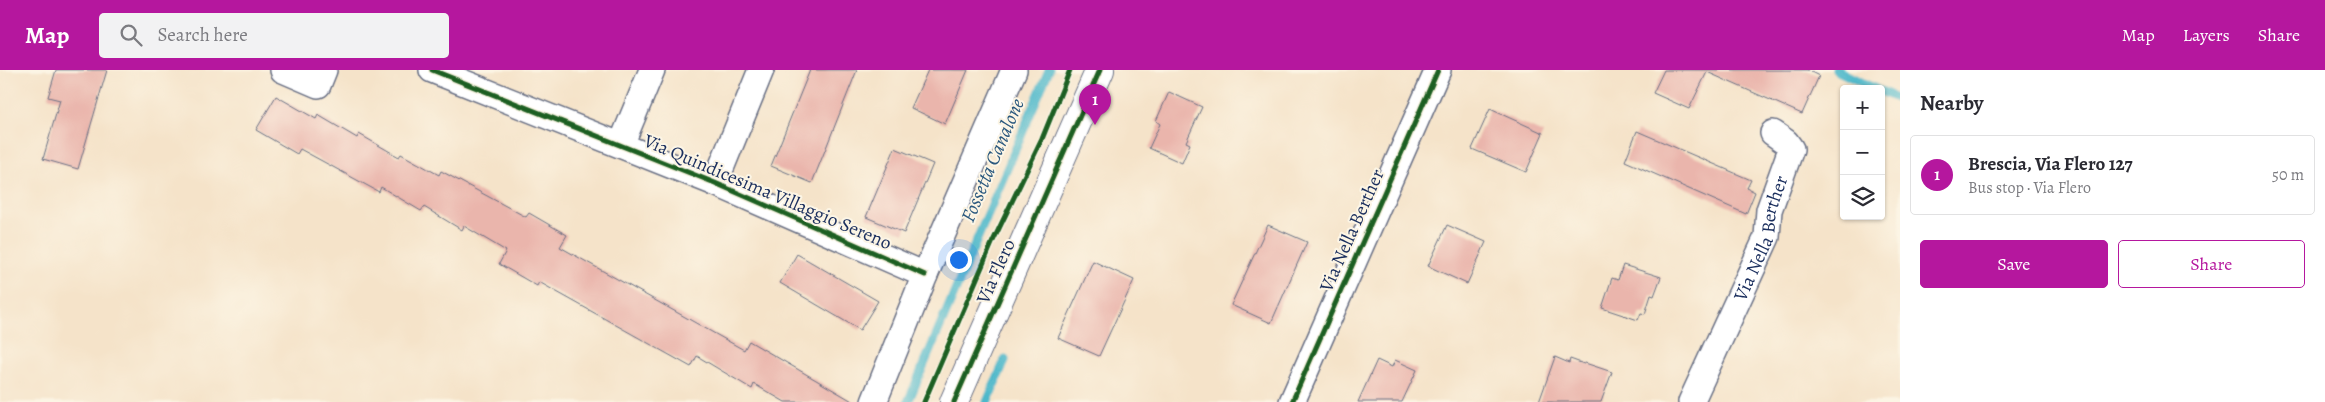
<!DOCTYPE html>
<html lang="en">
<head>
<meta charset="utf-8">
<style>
  body { margin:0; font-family:Alegreya,serif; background:#f2f2f3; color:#2b2b33 }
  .controls { position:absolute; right:15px; top:15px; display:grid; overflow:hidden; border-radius:5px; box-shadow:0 1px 4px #0004 }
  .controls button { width:45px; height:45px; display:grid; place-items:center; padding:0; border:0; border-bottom:1px solid #e1e1e2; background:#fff; color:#2b2b33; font:25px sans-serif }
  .you { position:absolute; left:958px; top:189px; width:18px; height:18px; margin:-12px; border:4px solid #fff; border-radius:50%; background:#1a73e8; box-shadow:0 0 0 8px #1a73e833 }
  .badge { display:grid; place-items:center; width:32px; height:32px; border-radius:50%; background:#b5179e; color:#fff; font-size:16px; font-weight:700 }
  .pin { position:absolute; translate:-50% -41px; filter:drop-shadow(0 1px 2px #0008) }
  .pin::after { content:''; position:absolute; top:26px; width:18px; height:15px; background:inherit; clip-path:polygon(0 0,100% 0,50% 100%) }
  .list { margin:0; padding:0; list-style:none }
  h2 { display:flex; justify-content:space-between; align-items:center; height:65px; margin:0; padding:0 20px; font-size:21px }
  h2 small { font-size:16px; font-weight:400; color:#7c7c81 }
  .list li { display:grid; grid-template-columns:32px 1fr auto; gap:15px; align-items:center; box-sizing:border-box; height:80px; margin:0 10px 10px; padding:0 10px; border:1px solid #e1e1e2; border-radius:5px }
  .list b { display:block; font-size:19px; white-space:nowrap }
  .list p { margin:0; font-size:16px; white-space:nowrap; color:#7c7c81 }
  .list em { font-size:16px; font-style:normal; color:#7c7c81 }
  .actions { display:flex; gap:10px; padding:15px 20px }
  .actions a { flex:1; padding:11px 0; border:1px solid #b5179e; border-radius:5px; text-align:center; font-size:18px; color:#b5179e }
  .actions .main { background:#b5179e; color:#fff }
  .icon { flex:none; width:28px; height:28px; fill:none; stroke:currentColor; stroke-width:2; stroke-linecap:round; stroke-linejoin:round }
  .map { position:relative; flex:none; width:1900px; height:332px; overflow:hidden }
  header { display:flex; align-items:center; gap:30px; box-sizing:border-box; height:70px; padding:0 25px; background:#b5179e; color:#fff }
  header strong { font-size:24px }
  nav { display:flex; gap:28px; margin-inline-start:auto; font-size:18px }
  .search { width:350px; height:45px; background:#f2f2f3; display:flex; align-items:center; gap:12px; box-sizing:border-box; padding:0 18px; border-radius:5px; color:#7c7c81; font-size:19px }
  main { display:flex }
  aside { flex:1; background:#fff }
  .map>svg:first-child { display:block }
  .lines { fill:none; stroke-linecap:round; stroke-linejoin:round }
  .stream { stroke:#4db8ca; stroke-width:9 }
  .building { fill:#eab5ac }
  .street-casing { stroke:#676e83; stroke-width:28 }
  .secondary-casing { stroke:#676e83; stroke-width:30 }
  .street { stroke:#fff; stroke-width:25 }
  .secondary { stroke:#fff; stroke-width:28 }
  .cycleway-casing { stroke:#fcf5e5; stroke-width:8 }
  .cycleway { stroke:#1b5e20; stroke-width:5 }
  .labels { text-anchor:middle; stroke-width:4; stroke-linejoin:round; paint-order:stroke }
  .street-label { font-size:19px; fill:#1b2f5e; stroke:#fcf5e5 }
  .water-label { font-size:20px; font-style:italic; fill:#2a587e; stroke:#fcf5e5 }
</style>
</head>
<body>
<header>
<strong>Map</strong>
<div class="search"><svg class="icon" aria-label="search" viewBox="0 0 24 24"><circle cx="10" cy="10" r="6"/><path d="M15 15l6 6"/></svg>Search here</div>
<nav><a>Map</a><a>Layers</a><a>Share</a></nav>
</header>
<main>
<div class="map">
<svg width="1900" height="332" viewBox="0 0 1900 332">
  <rect width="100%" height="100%" fill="#fcf5e5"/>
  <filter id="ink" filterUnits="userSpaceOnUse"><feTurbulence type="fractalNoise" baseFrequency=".02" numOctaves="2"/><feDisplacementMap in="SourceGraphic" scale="10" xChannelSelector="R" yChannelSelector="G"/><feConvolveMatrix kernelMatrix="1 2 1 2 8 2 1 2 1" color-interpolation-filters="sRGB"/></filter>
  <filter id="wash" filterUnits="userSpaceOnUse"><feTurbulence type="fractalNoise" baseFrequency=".0096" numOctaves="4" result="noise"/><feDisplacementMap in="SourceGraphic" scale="20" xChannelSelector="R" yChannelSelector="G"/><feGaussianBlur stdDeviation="1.12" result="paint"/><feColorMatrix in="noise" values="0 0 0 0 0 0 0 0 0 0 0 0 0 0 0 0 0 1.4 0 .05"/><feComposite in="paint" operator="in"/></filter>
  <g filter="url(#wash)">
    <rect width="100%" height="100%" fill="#f5e3c9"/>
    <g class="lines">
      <!-- stream -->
      <path class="stream" d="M 1836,0 L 1876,19
        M 1881,21 L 1900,30
        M 908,332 L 1049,0
        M 987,332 L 1005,290"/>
    </g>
    <g id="blocks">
      <!-- building -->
      <path class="building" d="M 56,0 L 107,0 L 78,99 L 43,89 L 60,30 L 48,27 Z
        M 810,0 L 857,0 L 812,113 L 771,96 Z
        M 928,0 L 968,0 L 945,54 L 911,38 Z
        M 1664,0 L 1807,0 L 1819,6 L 1802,44 L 1707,2 L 1689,39 L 1653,23 Z
        M 1169,22 L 1202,37 L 1186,72 L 1190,74 L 1182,93 L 1149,78 L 1160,54 L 1156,51 Z
        M 276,26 L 316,49 L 318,45 L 357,68 L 359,64 L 399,87 L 401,84 L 439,105 L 441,101 L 526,147 L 529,143 L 567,165 L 560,177 L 744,280 L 749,271 L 854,332 L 785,332 L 754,314 L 752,319 L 697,286 L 691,297 L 539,212 L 537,216 L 499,194 L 506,181 L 464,156 L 462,160 L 424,137 L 421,141 L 381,117 L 379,122 L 300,79 L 297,84 L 256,60 Z
        M 1490,39 L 1543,63 L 1526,102 L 1472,79 Z
        M 1637,61 L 1751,110 L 1747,118 L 1755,122 L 1746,144 L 1625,91 Z
        M 895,78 L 933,94 L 904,163 L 866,147 Z
        M 1268,155 L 1307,172 L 1271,253 L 1231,235 Z
        M 1447,155 L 1486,172 L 1467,214 L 1428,196 Z
        M 797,184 L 878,231 L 860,260 L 780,213 Z
        M 1093,191 L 1134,210 L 1099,286 L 1058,268 Z
        M 1623,195 L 1661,207 L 1654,226 L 1651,225 L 1645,244 L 1641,243 L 1638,250 L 1602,238 L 1612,208 L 1618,210 Z
        M 1555,287 L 1569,293 L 1570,289 L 1584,294 L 1585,293 L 1612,302 L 1601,332 L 1539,332 Z
        M 1377,290 L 1392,297 L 1395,290 L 1417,300 L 1402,332 L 1358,332 Z"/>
    </g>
  </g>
  <g filter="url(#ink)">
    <use href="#blocks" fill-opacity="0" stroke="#676e83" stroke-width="1"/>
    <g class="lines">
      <!-- street casing -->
      <g class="street-casing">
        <g id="street">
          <path d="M 283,0 L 318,15 L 324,0"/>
          <path d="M 432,0 L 715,113 L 925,205"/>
          <path d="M 621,75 L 652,0"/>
          <path d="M 715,113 L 761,0"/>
          <path d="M 874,332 L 925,205 L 1014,0"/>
          <path d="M 1292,332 L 1438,0"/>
          <path id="s1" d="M 1691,332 L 1767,167 L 1769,140 L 1791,79 L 1786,72 L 1773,63"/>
        </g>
      </g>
      <!-- secondary casing -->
      <g class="secondary-casing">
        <path id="secondary" d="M 954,332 L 1100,0"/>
      </g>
      <!-- street -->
      <use href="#street" class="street"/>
      <!-- secondary -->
      <use href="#secondary" class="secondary"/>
      <!-- cycleway casing -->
      <g class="cycleway-casing">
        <path id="cycleway" d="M 432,0 L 715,113 L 925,205
          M 924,332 L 993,171 L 1042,69 L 1070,0
          M 954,332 L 1100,0
          M 1292,332 L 1438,0"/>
      </g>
      <!-- cycleway -->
      <use href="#cycleway" class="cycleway"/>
    </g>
  </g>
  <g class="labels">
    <!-- street labels -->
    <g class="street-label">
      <text transform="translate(768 121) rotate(23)" y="7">Via Quindicesima Villaggio Sereno</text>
      <text transform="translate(1351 160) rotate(-66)" y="7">Via Nella Berther</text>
      <text dy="7" stroke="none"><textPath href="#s1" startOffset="179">Via Nella Berther</textPath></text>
      <text transform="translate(995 201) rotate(-66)" y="7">Via Flero</text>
    </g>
    <!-- water labels -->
    <g class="water-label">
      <text transform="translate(992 90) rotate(-67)" y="7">Fossetta Canalone</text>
    </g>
  </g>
</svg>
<div class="controls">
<button>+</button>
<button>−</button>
<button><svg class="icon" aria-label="layers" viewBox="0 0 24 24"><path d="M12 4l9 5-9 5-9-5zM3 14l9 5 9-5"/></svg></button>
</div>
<div class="you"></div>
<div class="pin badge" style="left:1095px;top:55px">1</div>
</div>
<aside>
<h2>Nearby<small></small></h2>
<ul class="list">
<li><span class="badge">1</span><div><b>Brescia, Via Flero 127</b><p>Bus stop · Via Flero</p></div><em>50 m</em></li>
</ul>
<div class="actions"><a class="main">Save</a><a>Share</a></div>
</aside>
</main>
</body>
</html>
